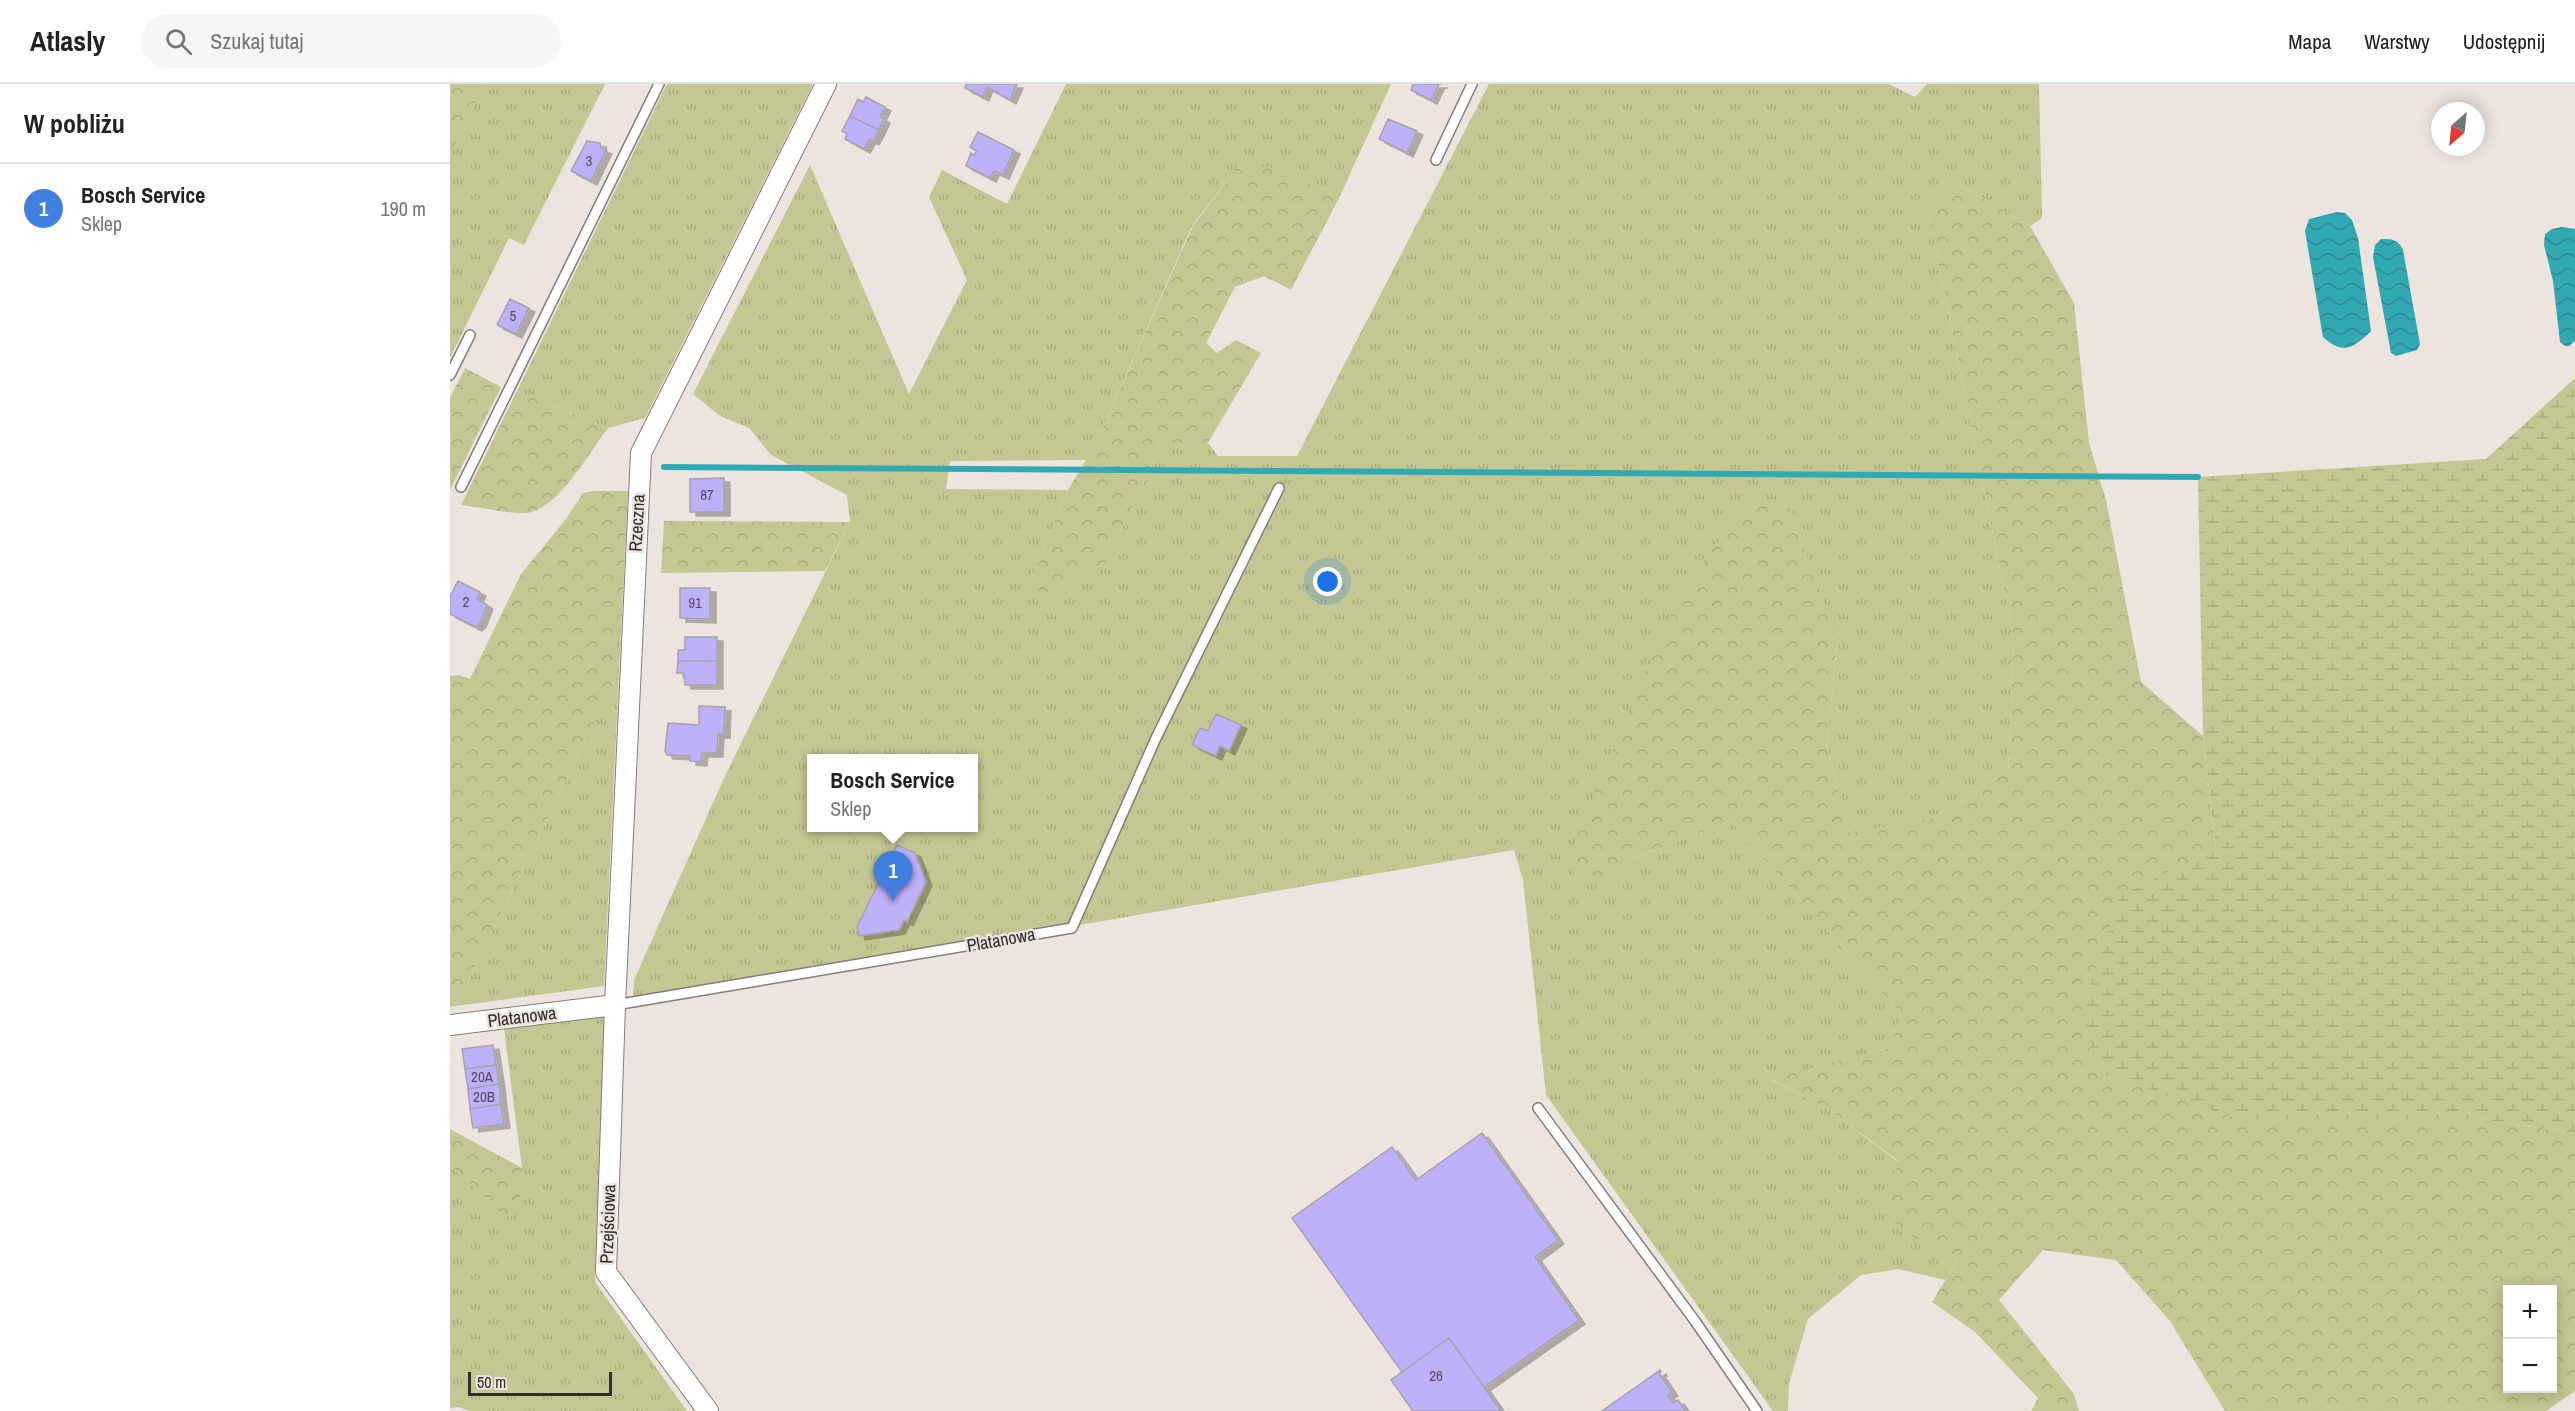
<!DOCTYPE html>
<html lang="pl">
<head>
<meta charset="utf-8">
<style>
  body { margin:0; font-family:"Archivo Narrow",sans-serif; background:#f6f6f6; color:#202124 }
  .controls { position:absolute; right:18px; bottom:18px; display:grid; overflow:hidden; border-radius:0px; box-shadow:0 3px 15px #0003 }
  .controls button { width:54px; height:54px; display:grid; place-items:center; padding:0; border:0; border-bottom:2px solid #e0e0e0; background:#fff; color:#202124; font:30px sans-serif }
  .compass { position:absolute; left:1981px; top:18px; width:54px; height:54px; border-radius:50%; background:#fff; box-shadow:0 3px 15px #0003; rotate:207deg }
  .scale { position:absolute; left:18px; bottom:15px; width:144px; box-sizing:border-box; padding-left:6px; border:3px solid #302d2b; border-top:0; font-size:16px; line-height:21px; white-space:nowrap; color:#302d2b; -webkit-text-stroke:4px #ede4df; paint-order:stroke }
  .you { position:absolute; left:878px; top:498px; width:21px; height:21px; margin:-15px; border:4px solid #fff; border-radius:50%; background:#1a73e8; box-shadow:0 0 0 9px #1a73e833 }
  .badge { display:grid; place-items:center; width:39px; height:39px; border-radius:50%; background:#80842f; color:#fff; font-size:20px; font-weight:700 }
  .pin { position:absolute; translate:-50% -50px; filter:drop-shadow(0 2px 3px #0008) }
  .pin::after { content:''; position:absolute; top:32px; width:21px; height:18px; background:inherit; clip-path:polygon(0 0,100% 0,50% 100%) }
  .popup { position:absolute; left:357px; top:670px; width:171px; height:78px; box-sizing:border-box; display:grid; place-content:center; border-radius:0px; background:#fff; filter:drop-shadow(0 2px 4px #0005); font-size:20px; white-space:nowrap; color:#757577 }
  .popup b { font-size:22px; color:#202124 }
  .popup::after { content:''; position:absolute; left:50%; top:100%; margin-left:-12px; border:12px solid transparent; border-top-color:#fff }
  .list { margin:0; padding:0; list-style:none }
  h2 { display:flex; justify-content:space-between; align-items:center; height:78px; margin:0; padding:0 24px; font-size:26px }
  h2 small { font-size:20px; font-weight:400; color:#757577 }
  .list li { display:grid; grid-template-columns:39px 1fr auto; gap:18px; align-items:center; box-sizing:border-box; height:90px; padding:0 24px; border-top:2px solid #e0e0e0 }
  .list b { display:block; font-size:22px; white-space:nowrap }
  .list p { margin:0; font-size:20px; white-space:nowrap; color:#757577 }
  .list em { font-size:20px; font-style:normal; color:#757577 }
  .icon { flex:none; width:33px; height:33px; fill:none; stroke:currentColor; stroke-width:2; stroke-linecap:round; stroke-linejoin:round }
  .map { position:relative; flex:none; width:2125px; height:1327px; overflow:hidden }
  header { display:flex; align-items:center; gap:36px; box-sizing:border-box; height:84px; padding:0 30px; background:#fff; border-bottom:2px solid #e0e0e0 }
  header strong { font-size:28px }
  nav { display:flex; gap:33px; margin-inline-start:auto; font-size:21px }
  .search { width:420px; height:54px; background:#f6f6f6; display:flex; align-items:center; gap:15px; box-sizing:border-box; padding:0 21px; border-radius:33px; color:#757577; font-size:22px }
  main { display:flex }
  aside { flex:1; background:#fff }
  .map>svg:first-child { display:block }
  .grass { fill:url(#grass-tufts); fill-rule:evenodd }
  .forest { fill:url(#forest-crowns); fill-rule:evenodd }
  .wetland { fill:url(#wetland-marsh) }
  .water { fill:url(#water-waves) }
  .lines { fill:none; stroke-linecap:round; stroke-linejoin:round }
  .stream { stroke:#31a9b2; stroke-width:6 }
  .building { fill:#beb0f9; stroke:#a4a2ab; stroke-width:1.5; filter:url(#shadow) }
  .lane-casing { stroke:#847c77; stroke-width:12 }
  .street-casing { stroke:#847c77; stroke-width:22 }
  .lane { stroke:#fff; stroke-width:9 }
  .street { stroke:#fff; stroke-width:20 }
  .labels { text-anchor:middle; stroke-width:5; stroke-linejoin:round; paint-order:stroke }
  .number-label { font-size:15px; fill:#544e5e }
  .street-label { font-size:18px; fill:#302d2b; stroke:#ede4df }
</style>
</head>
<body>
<header>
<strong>Atlasly</strong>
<div class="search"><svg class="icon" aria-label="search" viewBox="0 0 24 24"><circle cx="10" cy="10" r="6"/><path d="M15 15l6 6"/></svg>Szukaj tutaj</div>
<nav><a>Mapa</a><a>Warstwy</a><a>Udostępnij</a></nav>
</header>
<main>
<aside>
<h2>W pobliżu<small></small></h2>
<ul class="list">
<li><span class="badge" style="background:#3f7fe0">1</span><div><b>Bosch Service</b><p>Sklep</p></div><em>190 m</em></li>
</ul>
</aside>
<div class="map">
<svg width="2125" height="1327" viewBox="0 0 2125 1327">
  <defs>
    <pattern id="grass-tufts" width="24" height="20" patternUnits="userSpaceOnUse" patternTransform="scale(1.5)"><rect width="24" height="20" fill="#c4c792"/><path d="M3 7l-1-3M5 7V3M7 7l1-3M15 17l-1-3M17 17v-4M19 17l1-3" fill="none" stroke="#a9ab7e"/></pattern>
    <pattern id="forest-crowns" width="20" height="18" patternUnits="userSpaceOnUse" patternTransform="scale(1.5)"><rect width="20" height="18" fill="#c4c792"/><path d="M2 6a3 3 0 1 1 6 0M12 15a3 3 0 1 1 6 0" fill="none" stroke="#a9ab7e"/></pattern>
    <pattern id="wetland-marsh" width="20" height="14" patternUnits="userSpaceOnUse" patternTransform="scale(1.5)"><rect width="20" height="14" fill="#c4c792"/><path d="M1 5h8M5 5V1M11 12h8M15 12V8" fill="none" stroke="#a9ab7e"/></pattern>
    <pattern id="water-waves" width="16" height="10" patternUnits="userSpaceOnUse" patternTransform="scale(1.5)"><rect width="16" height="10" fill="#31a9b2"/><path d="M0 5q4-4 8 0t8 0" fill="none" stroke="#2a8a91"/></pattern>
    <filter id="shadow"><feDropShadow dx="6" dy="4" stdDeviation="0" flood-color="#0004"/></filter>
  </defs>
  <rect width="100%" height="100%" fill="#ede4df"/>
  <!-- grass -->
  <path class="grass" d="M 35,0 L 155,0 L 74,161 L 59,154 L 0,274 L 0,71 Z
    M 217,0 L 363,0 L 195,334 L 158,344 L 67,307 Z
    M 616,0 L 941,0 L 890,112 L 818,83 L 786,85 L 742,142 L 646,359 L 636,376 L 500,377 L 496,405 L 618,406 L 580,498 L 656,478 L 712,359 L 758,359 L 768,372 L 847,372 L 1039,0 L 1439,0 L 1465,13 L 1477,0 L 1589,0 L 1592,134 L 1580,142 L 1512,102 L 1477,121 L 1564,556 L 1558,687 L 1483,734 L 1399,750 L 1377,661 L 1387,559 L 1161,793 L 1180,776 L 1281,737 L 1451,930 L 1439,964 L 1321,996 L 1378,1025 L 1450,1079 L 1448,1145 L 1509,1174 L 1495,1196 L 1449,1185 L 1411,1191 L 1358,1235 L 1339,1299 L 1338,1327 L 1323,1327 L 1096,1011 L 1073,796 L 1064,766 L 374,885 L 183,915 L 184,896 L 274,694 L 400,438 L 397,411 L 321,371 L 299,344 L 270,332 L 243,310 L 360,81 L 459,310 L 517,196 L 479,113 L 492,86 L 557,120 ZM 362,674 L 524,674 L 524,744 L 362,744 Z
    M 169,588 L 154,902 L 6,922 Z
    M 155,932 L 145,1198 L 237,1327 L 20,1327 L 9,1323 L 0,1324 L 0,1081 L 51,1130 L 68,1129 L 72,1084 L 54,945 Z"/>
  <!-- forest -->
  <path class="forest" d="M 0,0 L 35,0 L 0,71 Z
    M 818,82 L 890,112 L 841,206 L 814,192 L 785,203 L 756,259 L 767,269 L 786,256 L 811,269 L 758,359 L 712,359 L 656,478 L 594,514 L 580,498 L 618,406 L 646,359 L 743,142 L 786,85 Z
    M 1512,102 L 1580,142 L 1624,219 L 1639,359 L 1656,416 L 1691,598 L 1753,652 L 1766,765 L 1670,812 L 1789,1035 L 2030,1035 L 2125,1049 L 2125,1307 L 2096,1327 L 1775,1327 L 1720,1237 L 1666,1176 L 1593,1166 L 1549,1216 L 1624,1310 L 1629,1327 L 1581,1327 L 1588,1314 L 1525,1248 L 1482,1218 L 1509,1174 L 1448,1146 L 1433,1109 L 1450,1078 L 1378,1025 L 1320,995 L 1439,964 L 1451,930 L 1281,737 L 1180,776 L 1161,793 L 1119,789 L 1126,751 L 1228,514 L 1297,416 L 1341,424 L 1387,559 L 1377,661 L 1399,749 L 1483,734 L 1558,687 L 1564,556 L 1477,121 ZM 2058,1206 L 2102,1206 L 2102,1304 L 2058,1304 Z
    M 15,284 L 51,303 L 0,406 L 0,314 Z
    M 67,307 L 158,344 C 139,369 108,426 76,429 C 59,430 29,423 11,421 Z
    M 143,407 L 178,407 L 169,588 L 6,922 L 0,923 L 0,592 L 9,591 L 20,595 L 71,490 L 116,435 L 133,409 Z
    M 214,437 L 400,438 L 375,487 L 211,489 Z
    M 0,1045 L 72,1084 L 69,1129 L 59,1133 L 51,1130 L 0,1081 Z"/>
  <!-- wetland -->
  <path class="wetland" d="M 2125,294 L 2125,1049 L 2030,1035 L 1789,1035 L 1652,990 L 1631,929 L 1670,812 L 1766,764 L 1753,652 L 1748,393 L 2036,375 Z"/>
  <!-- water -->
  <path class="water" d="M 1887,128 L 1895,129 L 1902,136 L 1908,154 L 1921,247 C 1903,265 1893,271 1873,253 L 1855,147 L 1859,135 Z
    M 2112,143 L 2125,145 L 2125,257 L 2119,262 L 2115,262 L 2110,258 L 2103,197 L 2094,161 L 2095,150 L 2102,145 Z
    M 1931,155 C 1942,155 1948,155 1953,166 L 1970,260 L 1967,266 L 1946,272 L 1941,269 L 1923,173 L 1925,161 Z"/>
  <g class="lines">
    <!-- stream -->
    <path class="stream" d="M 214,383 L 1748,393"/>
  </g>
  <!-- building -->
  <path class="building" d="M 516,0 L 567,0 L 560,16 L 537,3 L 533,13 L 515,4 Z
    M 963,0 L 992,0 L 989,0 L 981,16 L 961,6 Z
    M 416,13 L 435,23 L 430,33 L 434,35 L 429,46 L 400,32 L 408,15 L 413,18 Z
    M 400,32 L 429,46 L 423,57 L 420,55 L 414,65 L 395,55 L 397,50 L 392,47 Z
    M 938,35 L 967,47 L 957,69 L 929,55 Z
    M 528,48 L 564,66 L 553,91 L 544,87 L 540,94 L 516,82 L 521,69 L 524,71 L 527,67 L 520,63 Z
    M 137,57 L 150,59 L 151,64 L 156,66 L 141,97 L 121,87 Z
    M 60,215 L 79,224 L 66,250 L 47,241 Z
    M 274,394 L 274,428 L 240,428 L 240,395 Z
    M 8,497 L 30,508 L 27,515 L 37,521 L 30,539 L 26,543 L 0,530 L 0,513 Z
    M 230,504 L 260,504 L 260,535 L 230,534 Z
    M 235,553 L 267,553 L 267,577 L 228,577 L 228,566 L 235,566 Z
    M 228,577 L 267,577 L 267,601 L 235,601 L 234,589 L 227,589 Z
    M 249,622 L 275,623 L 274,650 L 268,650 L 267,669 L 252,669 L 251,678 L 240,677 L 240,672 L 217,671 L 215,667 L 218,639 L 249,641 Z
    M 766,630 L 791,641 L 779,667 L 770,662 L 766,672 L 742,661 L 750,644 L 758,647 Z
    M 447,761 L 465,769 L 476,798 L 457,838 L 454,836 L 449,846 L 409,852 L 407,843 Z
    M 43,961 L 46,981 L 15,985 L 12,965 Z
    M 46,981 L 49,1000 L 18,1005 L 15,985 Z
    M 49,1000 L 51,1020 L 20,1025 L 18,1005 Z
    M 51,1020 L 54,1040 L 23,1044 L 20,1025 Z
    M 1032,1049 L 1108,1156 L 1085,1173 L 1129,1236 L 1034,1303 L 999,1254 L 952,1288 L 842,1134 L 942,1063 L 966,1096 Z
    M 999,1254 L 1034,1303 L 1051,1327 L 963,1327 L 941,1296 Z
    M 1210,1286 L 1211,1288 L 1209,1289 L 1222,1308 L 1218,1311 L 1223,1319 L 1228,1316 L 1236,1327 L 1152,1327 Z"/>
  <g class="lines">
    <!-- lane casing -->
    <g class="lane-casing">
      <path id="lane" d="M 986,76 L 1022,0
        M 0,291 L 20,251
        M 11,403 L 209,0
        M 165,921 L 622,844 L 706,654 L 829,404
        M 1088,1024 L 1245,1237 L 1307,1327"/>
    </g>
    <!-- street casing -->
    <g class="street-casing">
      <path id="street" d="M 0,941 L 165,921
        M 258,1327 L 156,1188 L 165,921 L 191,369 L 376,0"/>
    </g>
    <!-- lane -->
    <use href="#lane" class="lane"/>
    <!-- street -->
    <use href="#street" class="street"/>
  </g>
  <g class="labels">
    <!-- number labels -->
    <g class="number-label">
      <text x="139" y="82">3</text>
      <text x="63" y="237">5</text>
      <text x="257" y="416">87</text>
      <text x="16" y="523">2</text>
      <text x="245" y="524">91</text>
      <text x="32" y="998">20A</text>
      <text x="34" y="1018">20B</text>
      <text x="986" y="1297">26</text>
    </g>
    <!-- street labels -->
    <g class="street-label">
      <text transform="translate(187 439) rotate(-87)" y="6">Rzeczna</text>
      <text transform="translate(551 856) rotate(-10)" y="6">Platanowa</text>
      <text transform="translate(72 933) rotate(-7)" y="6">Platanowa</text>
      <text transform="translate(158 1140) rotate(-88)" y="6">Przejściowa</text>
    </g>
  </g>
</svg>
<div class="controls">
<button>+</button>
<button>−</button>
</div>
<svg class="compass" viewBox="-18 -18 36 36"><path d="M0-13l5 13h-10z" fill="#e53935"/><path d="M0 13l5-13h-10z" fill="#757577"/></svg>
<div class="scale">50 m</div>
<div class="you"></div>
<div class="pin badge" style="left:443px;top:817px;background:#3f7fe0">1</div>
<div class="popup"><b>Bosch Service</b>Sklep</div>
</div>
</main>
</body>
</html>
